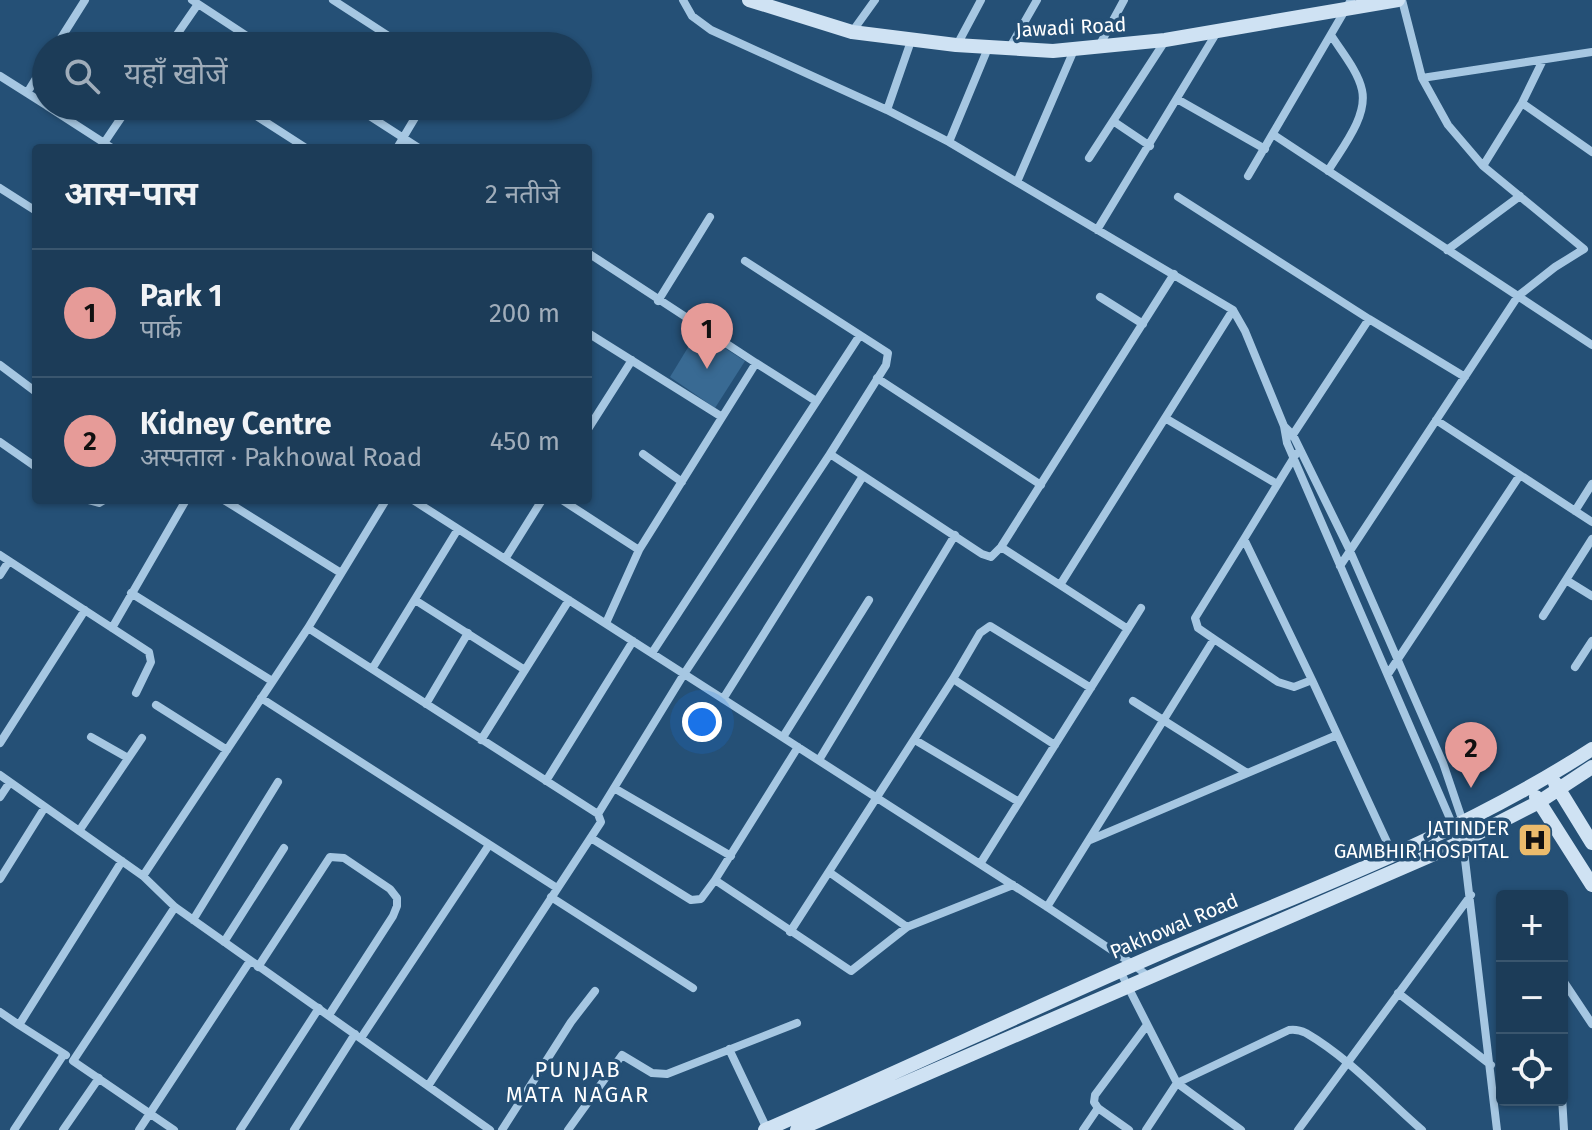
<!DOCTYPE html>
<html lang="hi">
<head>
<meta charset="utf-8">
<style>
  body { margin:0; font-family:"Fira Sans","Noto Sans Devanagari",sans-serif; background:#294761; color:#f1f3f6 }
  .controls { position:absolute; right:24px; bottom:24px; display:grid; overflow:hidden; border-radius:8px; box-shadow:0 2px 6px #0004 }
  .controls button { width:72px; height:72px; display:grid; place-items:center; padding:0; border:0; border-bottom:2px solid #3a566e; background:#1c3c58; color:#f1f3f6; font:40px sans-serif }
  .you { position:absolute; left:702px; top:722px; width:28px; height:28px; margin:-20px; border:6px solid #fff; border-radius:50%; background:#1a73e8; box-shadow:0 0 0 12px #1a73e833 }
  .badge { display:grid; place-items:center; width:52px; height:52px; border-radius:50%; background:#e69b98; color:#111; font-size:26px; font-weight:700 }
  .pin { position:absolute; translate:-50% -66px; filter:drop-shadow(0 2px 4px #0008) }
  .pin::after { content:''; position:absolute; top:42px; width:28px; height:24px; background:inherit; clip-path:polygon(0 0,100% 0,50% 100%) }
  .list { margin:0; padding:0; list-style:none }
  h2 { display:flex; justify-content:space-between; align-items:center; height:104px; margin:0; padding:0 32px; font-size:34px }
  h2 small { font-size:26px; font-weight:400; color:#a0adba }
  .list li { display:grid; grid-template-columns:52px 1fr auto; gap:24px; align-items:center; box-sizing:border-box; height:128px; padding:0 32px; border-top:2px solid #3a566e }
  .list b { display:block; font-size:30px; white-space:nowrap }
  .list p { margin:0; font-size:26px; white-space:nowrap; color:#a0adba }
  .list em { font-size:26px; font-style:normal; color:#a0adba }
  .icon { flex:none; width:44px; height:44px; fill:none; stroke:currentColor; stroke-width:2; stroke-linecap:round; stroke-linejoin:round }
  .map { position:relative; flex:none; width:1592px; height:1130px; overflow:hidden }
  .search { position:absolute; background:#1c3c58; box-shadow:0 2px 6px #0004; left:32px; top:32px; width:560px; height:88px; display:flex; align-items:center; gap:20px; box-sizing:border-box; padding:0 28px; border-radius:44px; color:#a0adba; font-size:30px }
  .panel { position:absolute; background:#1c3c58; box-shadow:0 2px 6px #0004; left:32px; top:144px; width:560px; height:360px; border-radius:8px }
  .map>svg:first-child { display:block }
  .green { fill:#396a93 }
  .lines { fill:none; stroke-linecap:round; stroke-linejoin:round }
  .street { stroke:#a6c7e2; stroke-width:8 }
  .secondary { stroke:#cfe2f3; stroke-width:14 }
  .labels { text-anchor:middle; stroke-width:7; stroke-linejoin:round; paint-order:stroke }
  .street-label { font-size:20px; fill:#fff; stroke:#255076 }
  .poi-label { font-size:20px; fill:#fff; stroke:#255076; text-anchor:end }
  .neighbourhood-label { font-size:22px; letter-spacing:2px; fill:#fff; stroke:#255076 }
</style>
</head>
<body>
<div class="map">
<svg width="1592" height="1130" viewBox="0 0 1592 1130">
  <rect width="100%" height="100%" fill="#255076"/>
  <!-- green -->
  <path class="green" d="M 698,331 L 745,361 L 715,408 L 670,377 Z"/>
  <g class="lines">
    <!-- street -->
    <path class="street" d="M 192,0 L 262,46
      M 333,0 L 404,46
      M 683,0 L 692,16 L 711,30 L 887,110 L 949,142 L 1233,310 L 1245,331 L 1284,426 L 1287,443 L 1454,828 L 1457,844 L 1464,851
      M 1402,0 L 1422,78 L 1592,52
      M 852,32 L 875,0
      M 957,45 L 981,0
      M 56,46 L 85,0
      M 169,46 L 198,4
      M 1098,48 L 1124,0
      M 1009,49 L 1037,0
      M 0,76 L 46,105
      M 1422,78 L 1448,125 L 1483,166
      M 27,93 L 46,62
      M 1177,99 L 1265,149
      M 1522,103 L 1592,152
      M 47,106 L 112,148
      M 241,106 L 306,148
      M 354,106 L 419,148
      M 887,110 L 911,41
      M 1113,121 L 1150,146
      M 1274,135 L 1592,345
      M 949,142 L 988,48
      M 104,143 L 129,106
      M 397,148 L 422,106
      M 1089,158 L 1165,41
      M 1328,171 C 1341,149 1368,117 1362,90 C 1358,71 1341,51 1331,35
      M 1248,176 L 1351,0
      M 1017,182 L 1074,50
      M 0,188 L 36,211
      M 1178,197 L 1369,319
      M 1097,230 L 1217,32
      M 1447,250 L 1520,196
      M 588,253 L 756,363 L 639,550 L 606,623
      M 745,261 L 888,353 L 886,365 L 830,454 L 982,554 L 991,557 L 1001,547 L 1174,274
      M 1100,297 L 1143,324
      M 658,301 L 710,217
      M 588,333 L 722,417
      M 756,363 L 816,401
      M 0,365 L 36,392
      M 877,378 L 1041,485
      M 1165,418 L 1277,484
      M 1436,420 L 1520,475
      M 1284,426 L 1293,435 L 1350,551 L 1443,763 L 1463,822 L 1467,839 L 1464,851 L 1497,1130
      M 588,429 L 632,360
      M 1292,436 L 1369,319 L 1465,377
      M 0,442 L 36,467
      M 643,454 L 682,482
      M 1296,454 L 1244,539 L 1312,680
      M 88,500 L 99,503 L 104,500
      M 224,500 L 341,573
      M 386,500 L 308,628 L 598,814 L 601,822 L 428,1086
      M 413,500 L 1047,907 L 1134,965 L 1149,977
      M 562,500 L 639,550
      M 1575,511 L 1592,484
      M 1001,547 L 1060,585
      M 0,555 L 149,652 L 151,662 L 136,693
      M 505,559 L 542,500
      M 1340,566 L 1518,296 L 1555,267 L 1584,249 L 1483,166 L 1522,103 L 1543,60
      M 0,575 L 9,561
      M 1566,580 L 1592,596
      M 131,593 L 272,681
      M 415,600 L 525,670
      M 1543,616 L 1592,539
      M 112,628 L 186,500
      M 1128,629 L 1060,585 L 1233,310
      M 1214,639 L 1198,628 L 1195,618 L 1244,539
      M 652,653 L 860,335
      M 1575,667 L 1592,641
      M 372,669 L 458,529
      M 1388,674 L 1520,475 L 1592,522
      M 953,679 L 980,633 L 990,626 L 1091,688
      M 261,698 L 557,888
      M 723,699 L 863,476
      M 1133,701 L 1247,773
      M 426,704 L 468,633
      M 156,705 L 227,750
      M 91,737 L 128,758
      M 783,737 L 869,600
      M 481,740 L 569,600
      M 915,740 L 1019,802
      M 0,743 L 85,610
      M 798,747 L 715,880 L 851,971 L 907,927 L 1013,885
      M 819,760 L 955,535
      M 0,775 L 143,876 L 175,907 L 490,1130
      M 546,781 L 633,641
      M 614,788 L 731,856
      M 0,797 L 10,782
      M 598,814 L 684,674 L 830,454
      M 79,831 L 142,738
      M 591,838 L 691,900 L 701,899 L 715,880
      M 1090,840 L 1337,735
      M 980,864 L 1141,608
      M 829,872 L 907,927
      M 143,876 L 308,628
      M 0,879 L 45,807
      M 551,897 L 693,988
      M 1047,907 L 1214,639 L 1278,682 L 1294,687 L 1312,680 L 1393,855
      M 193,920 L 278,782
      M 790,932 L 953,679 L 1055,745
      M 224,942 L 284,848
      M 258,967 L 330,857 L 344,858 L 390,889 L 397,898 L 397,906 L 393,916 L 329,1015
      M 1120,971 L 1177,1083 L 1241,1130
      M 1562,979 L 1592,1024
      M 1398,993 L 1491,1065
      M 0,1012 L 19,1025 L 122,861
      M 19,1025 L 66,1055
      M 361,1038 L 489,845
      M 729,1049 L 767,1129
      M 1562,1097 L 1564,1130
      M 1098,1108 L 1129,1130
      M 14,1130 L 64,1054
      M 63,1130 L 99,1078
      M 139,1130 L 250,961
      M 174,1130 L 73,1061 L 175,907
      M 240,1130 L 319,1008
      M 294,1130 L 355,1034
      M 502,1130 L 571,1022 L 595,991
      M 568,1130 L 622,1055 L 652,1073 L 667,1074 L 797,1023
      M 1083,1130 L 1098,1108 L 1094,1102 L 1095,1095 L 1147,1025
      M 1146,1130 L 1177,1083 L 1289,1030 C 1296,1029 1300,1030 1306,1033 C 1349,1058 1385,1098 1422,1130
      M 1298,1130 L 1471,895"/>
    <!-- secondary -->
    <path class="secondary" d="M 749,0 L 852,32 L 956,45 L 1053,51 L 1165,40 L 1398,0
      M 1555,783 L 1592,843
      M 1536,797 L 1592,885
      M 765,1130 C 899,1072 1031,1009 1165,951 C 1310,890 1460,835 1592,749
      M 797,1130 L 1457,844 L 1539,802 L 1592,767"/>
  </g>
  <!-- icons -->
  <defs>
    <g id="hospital-square" transform="scale(1.8)"><rect x="-9" y="-9" width="18" height="18" rx="4" fill="#ebbb6c" stroke="#255076"/><path d="M-5-5h3v3.5h4V-5h3V5h-3V1.5h-4V5h-3Z" fill="#111"/></g>
  </defs>
  <g fill-rule="evenodd">
    <use href="#hospital-square" x="1535" y="840"/>
  </g>
  <g class="labels">
    <!-- street labels -->
    <g class="street-label">
      <text transform="translate(1071 27) rotate(-3)" y="7">Jawadi Road</text>
      <text transform="translate(1174 926) rotate(-23)" y="7">Pakhowal Road</text>
    </g>
    <!-- poi labels -->
    <g class="poi-label">
      <text x="1509" y="835">JATINDER<tspan x="1509" dy="23">GAMBHIR HOSPITAL</tspan></text>
    </g>
    <!-- neighbourhood labels -->
    <g class="neighbourhood-label">
      <text x="578" y="1077">PUNJAB<tspan x="578" dy="25">MATA NAGAR</tspan></text>
    </g>
  </g>
</svg>
<div class="controls">
<button>+</button>
<button>−</button>
<button><svg class="icon" aria-label="locate" viewBox="0 0 24 24"><circle cx="12" cy="12" r="6"/><path d="M12 2v4M12 18v4M2 12h4M18 12h4"/></svg></button>
</div>
<div class="you"></div>
<div class="pin badge" style="left:707px;top:369px">1</div>
<div class="pin badge" style="left:1471px;top:788px">2</div>
<div class="search"><svg class="icon" aria-label="search" viewBox="0 0 24 24"><circle cx="10" cy="10" r="6"/><path d="M15 15l6 6"/></svg>यहाँ खोजें</div>
<section class="panel">
<h2>आस-पास<small>2 नतीजे</small></h2>
<ul class="list">
<li><span class="badge">1</span><div><b>Park 1</b><p>पार्क</p></div><em>200 m</em></li>
<li><span class="badge">2</span><div><b>Kidney Centre</b><p>अस्पताल · Pakhowal Road</p></div><em>450 m</em></li>
</ul>
</section>
</div>
</body>
</html>
